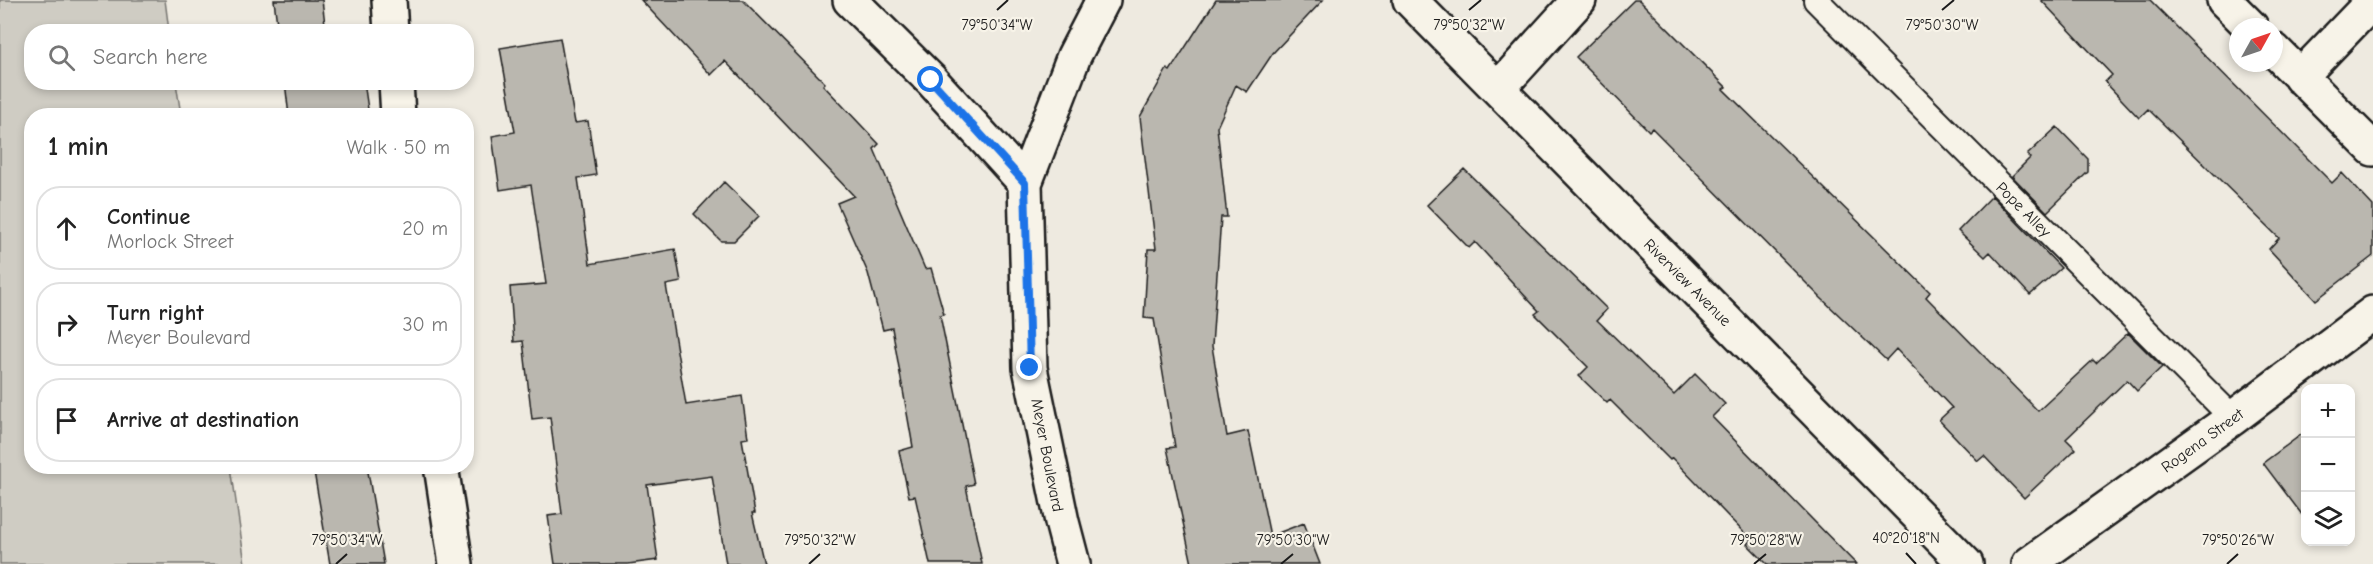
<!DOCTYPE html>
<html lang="en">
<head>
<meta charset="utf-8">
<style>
  body { margin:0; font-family:"Comic Neue",sans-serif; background:#f6f6f6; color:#222 }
  .controls { position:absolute; right:18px; bottom:18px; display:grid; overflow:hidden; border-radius:12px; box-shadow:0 3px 9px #0003 }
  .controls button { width:54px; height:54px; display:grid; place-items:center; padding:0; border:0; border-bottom:2px solid #e0e0e0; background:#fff; color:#222; font:30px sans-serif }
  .compass { position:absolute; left:2229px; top:18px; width:54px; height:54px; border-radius:50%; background:#fff; box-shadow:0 3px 9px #0003; rotate:50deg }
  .stop { position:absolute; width:18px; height:18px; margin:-14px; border:4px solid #1a73e8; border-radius:50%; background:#fff }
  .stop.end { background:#1a73e8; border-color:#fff; box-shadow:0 2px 6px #0008 }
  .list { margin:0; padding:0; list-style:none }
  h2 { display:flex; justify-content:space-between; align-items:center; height:78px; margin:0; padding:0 24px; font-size:26px }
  h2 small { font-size:20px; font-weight:400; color:#767676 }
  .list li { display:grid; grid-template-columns:39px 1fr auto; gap:18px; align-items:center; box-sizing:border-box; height:84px; margin:0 12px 12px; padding:0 12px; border:2px solid #e0e0e0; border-radius:24px }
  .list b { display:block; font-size:22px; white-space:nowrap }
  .list p { margin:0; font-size:20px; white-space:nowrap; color:#767676 }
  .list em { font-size:20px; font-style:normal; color:#767676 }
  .icon { flex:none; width:33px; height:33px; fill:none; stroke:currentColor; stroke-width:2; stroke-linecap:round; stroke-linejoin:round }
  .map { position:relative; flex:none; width:2373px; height:564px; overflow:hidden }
  .search { position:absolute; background:#fff; box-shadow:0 3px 9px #0003; left:24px; top:24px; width:450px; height:66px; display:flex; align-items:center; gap:15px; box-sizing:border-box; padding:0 21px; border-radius:24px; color:#767676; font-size:22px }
  .panel { position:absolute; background:#fff; box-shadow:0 3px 9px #0003; left:24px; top:108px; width:450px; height:366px; border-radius:24px }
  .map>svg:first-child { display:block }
  .green { fill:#cfccc3; stroke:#767470; stroke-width:1.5 }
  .building { fill:#bab7af; stroke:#1c1c1c; stroke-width:1.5 }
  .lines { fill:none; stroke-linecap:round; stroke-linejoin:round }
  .lane-casing { stroke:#1c1c1c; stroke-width:28 }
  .street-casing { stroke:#1c1c1c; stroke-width:38 }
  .lane { stroke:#f7f3e8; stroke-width:24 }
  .street { stroke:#f7f3e8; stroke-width:33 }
  .route { stroke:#1a73e8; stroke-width:8 }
  .ticks { fill:none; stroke:#1c1c1c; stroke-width:2 }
  .labels { text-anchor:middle; stroke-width:4.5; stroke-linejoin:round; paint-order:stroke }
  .street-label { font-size:16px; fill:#1c1c1c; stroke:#f7f3e8 }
  .ticks-label { font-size:15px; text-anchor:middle; fill:#1c1c1c; stroke:#f7f3e8; stroke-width:4.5; stroke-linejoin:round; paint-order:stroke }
</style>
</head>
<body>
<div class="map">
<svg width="2373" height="564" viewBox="0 0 2373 564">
  <rect width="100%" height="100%" fill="#eeeae0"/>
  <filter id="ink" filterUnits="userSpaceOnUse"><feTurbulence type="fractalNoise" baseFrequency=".0167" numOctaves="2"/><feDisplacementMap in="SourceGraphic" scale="12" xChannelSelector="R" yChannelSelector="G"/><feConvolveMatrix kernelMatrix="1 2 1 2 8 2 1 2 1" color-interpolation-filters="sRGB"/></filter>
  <g filter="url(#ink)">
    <!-- green -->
    <path class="green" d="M 0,0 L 165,0 L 169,31 L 32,32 L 32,82 L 176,83 L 181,115 L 32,116 L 32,466 L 231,467 L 245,564 L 0,564 Z"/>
    <!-- building -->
    <path class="building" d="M 274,0 L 322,0 L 326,32 L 278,32 Z
      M 641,0 L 743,0 L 825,83 L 823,85 L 879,144 L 874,149 L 925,269 L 931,268 L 944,314 L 940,315 L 974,484 L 966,486 L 982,564 L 930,564 L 915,496 L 909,497 L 899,451 L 913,447 L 892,328 L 883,330 L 868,273 L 837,203 L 854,196 L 725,61 L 711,75 Z
      M 1216,0 L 1323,0 L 1273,53 L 1247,92 L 1236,85 L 1217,127 L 1227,217 L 1221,217 L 1212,346 L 1227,436 L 1248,431 L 1270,536 L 1304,523 L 1320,564 L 1192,564 L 1167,448 L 1175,447 L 1154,319 L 1144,318 L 1148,249 L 1156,249 L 1140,117 L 1167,69 L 1170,71 Z
      M 1634,0 L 1639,0 L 1726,87 L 1723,89 L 1930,292 L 1926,297 L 2038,411 L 2093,360 L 2096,363 L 2128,333 L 2162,367 L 2137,391 L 2127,380 L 2066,439 L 2076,449 L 2024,498 L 1984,456 L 1978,461 L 1939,420 L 1952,408 L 1896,349 L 1886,360 L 1821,298 L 1652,128 L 1649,131 L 1576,57 Z
      M 2041,0 L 2150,0 L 2332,183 L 2342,173 L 2373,206 L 2373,256 L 2316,300 L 2269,249 L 2279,238 L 2148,109 L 2139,118 L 2105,82 L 2112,75 Z
      M 560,38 L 575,123 L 588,121 L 596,175 L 578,178 L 590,264 L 675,249 L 681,282 L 666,285 L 686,405 L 742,396 L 748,438 L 742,439 L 755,513 L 752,513 L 764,564 L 726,564 L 712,476 L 647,485 L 658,560 L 628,564 L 555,564 L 548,516 L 562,514 L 550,417 L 532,419 L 523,341 L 514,342 L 510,287 L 546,284 L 531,185 L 500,190 L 492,136 L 515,132 L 500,48 Z
      M 285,82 L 364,82 L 369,116 L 289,116 Z
      M 2057,127 L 2088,159 L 2088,172 L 2047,212 L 2012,176 L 2030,158 L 2027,155 Z
      M 1464,169 L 1607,309 L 1597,320 L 1674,395 L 1695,374 L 1725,404 L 1712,417 L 1856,564 L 1767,564 L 1747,544 L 1751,540 L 1672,458 L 1670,460 L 1610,400 L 1607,403 L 1579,376 L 1588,367 L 1535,314 L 1539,311 L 1475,242 L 1469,248 L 1427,205 Z
      M 724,182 L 759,216 L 734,241 L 721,241 L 694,214 Z
      M 1992,196 L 2061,268 L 2030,295 L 1990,252 L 1985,257 L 1958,231 Z
      M 2306,431 L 2306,520 L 2263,463 Z
      M 313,466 L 367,466 L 384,564 L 330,564 Z"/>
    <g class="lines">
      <!-- lane casing -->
      <g class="lane-casing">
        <path id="lane" d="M 1816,0 L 2233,418"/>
      </g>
      <!-- street casing -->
      <g class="street-casing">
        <path id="street" d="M 389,0 L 391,32
          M 850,0 L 931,80 L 1025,183
          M 1410,0 L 1966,564
          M 2224,0 L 2251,27
          M 2274,50 L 2373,149
          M 2300,77 L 2373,1
          M 396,82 L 398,116
          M 1498,89 L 1579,0
          M 441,466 L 456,564
          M 1073,564 L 1062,522 L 1030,368 L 1025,183 L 1074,56 L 1103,0
          M 2029,564 L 2233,418 L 2373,313"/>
      </g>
      <!-- lane -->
      <use href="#lane" class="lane"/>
      <!-- street -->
      <use href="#street" class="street"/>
    </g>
  </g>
  <g class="lines" filter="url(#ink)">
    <!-- route -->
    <path class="route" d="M 931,80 L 1025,183 L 1030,368"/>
  </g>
  <!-- ticks -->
  <path class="ticks" d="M 997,10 L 1008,0M 1469,10 L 1481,0M 1942,10 L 1954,0M 1906,553 L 1916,564M 336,564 L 347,554M 809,564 L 820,554M 1281,564 L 1293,554M 1754,564 L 1766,554M 2227,564 L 2238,554"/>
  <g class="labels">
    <!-- street labels -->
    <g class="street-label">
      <text transform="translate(2024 209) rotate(45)" y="6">Pope Alley</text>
      <text transform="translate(1688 282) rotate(45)" y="6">Riverview Avenue</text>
      <text transform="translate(2202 440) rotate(-36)" y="6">Rogena Street</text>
      <text transform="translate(1048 455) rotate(79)" y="6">Meyer Boulevard</text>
    </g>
  </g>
  <g class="ticks-label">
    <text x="997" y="30">79°50'34"W</text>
    <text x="1469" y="30">79°50'32"W</text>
    <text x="1942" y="30">79°50'30"W</text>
    <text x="1906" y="543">40°20'18"N</text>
    <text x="347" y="545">79°50'34"W</text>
    <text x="820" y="545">79°50'32"W</text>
    <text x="1293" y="545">79°50'30"W</text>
    <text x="1766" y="545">79°50'28"W</text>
    <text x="2238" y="545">79°50'26"W</text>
  </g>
</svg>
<div class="controls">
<button>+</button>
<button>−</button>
<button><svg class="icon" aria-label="layers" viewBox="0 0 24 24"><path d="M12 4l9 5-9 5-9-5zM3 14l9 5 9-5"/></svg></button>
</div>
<svg class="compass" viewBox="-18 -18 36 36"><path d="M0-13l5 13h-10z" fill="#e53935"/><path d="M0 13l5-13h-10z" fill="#767676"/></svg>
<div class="stop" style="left:931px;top:80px"></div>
<div class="stop end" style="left:1030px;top:368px"></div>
<div class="search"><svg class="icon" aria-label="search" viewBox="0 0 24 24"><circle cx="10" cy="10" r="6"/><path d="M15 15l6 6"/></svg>Search here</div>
<section class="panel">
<h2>1 min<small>Walk · 50 m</small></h2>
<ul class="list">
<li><svg class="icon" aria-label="ahead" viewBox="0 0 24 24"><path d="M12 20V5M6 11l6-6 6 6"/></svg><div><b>Continue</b><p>Morlock Street</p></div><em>20 m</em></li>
<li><svg class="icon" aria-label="right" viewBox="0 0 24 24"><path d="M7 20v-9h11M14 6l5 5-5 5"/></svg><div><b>Turn right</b><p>Meyer Boulevard</p></div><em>30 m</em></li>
<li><svg class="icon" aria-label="arrive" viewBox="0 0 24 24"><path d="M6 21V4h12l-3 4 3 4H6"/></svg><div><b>Arrive at destination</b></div></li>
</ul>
</section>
</div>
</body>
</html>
